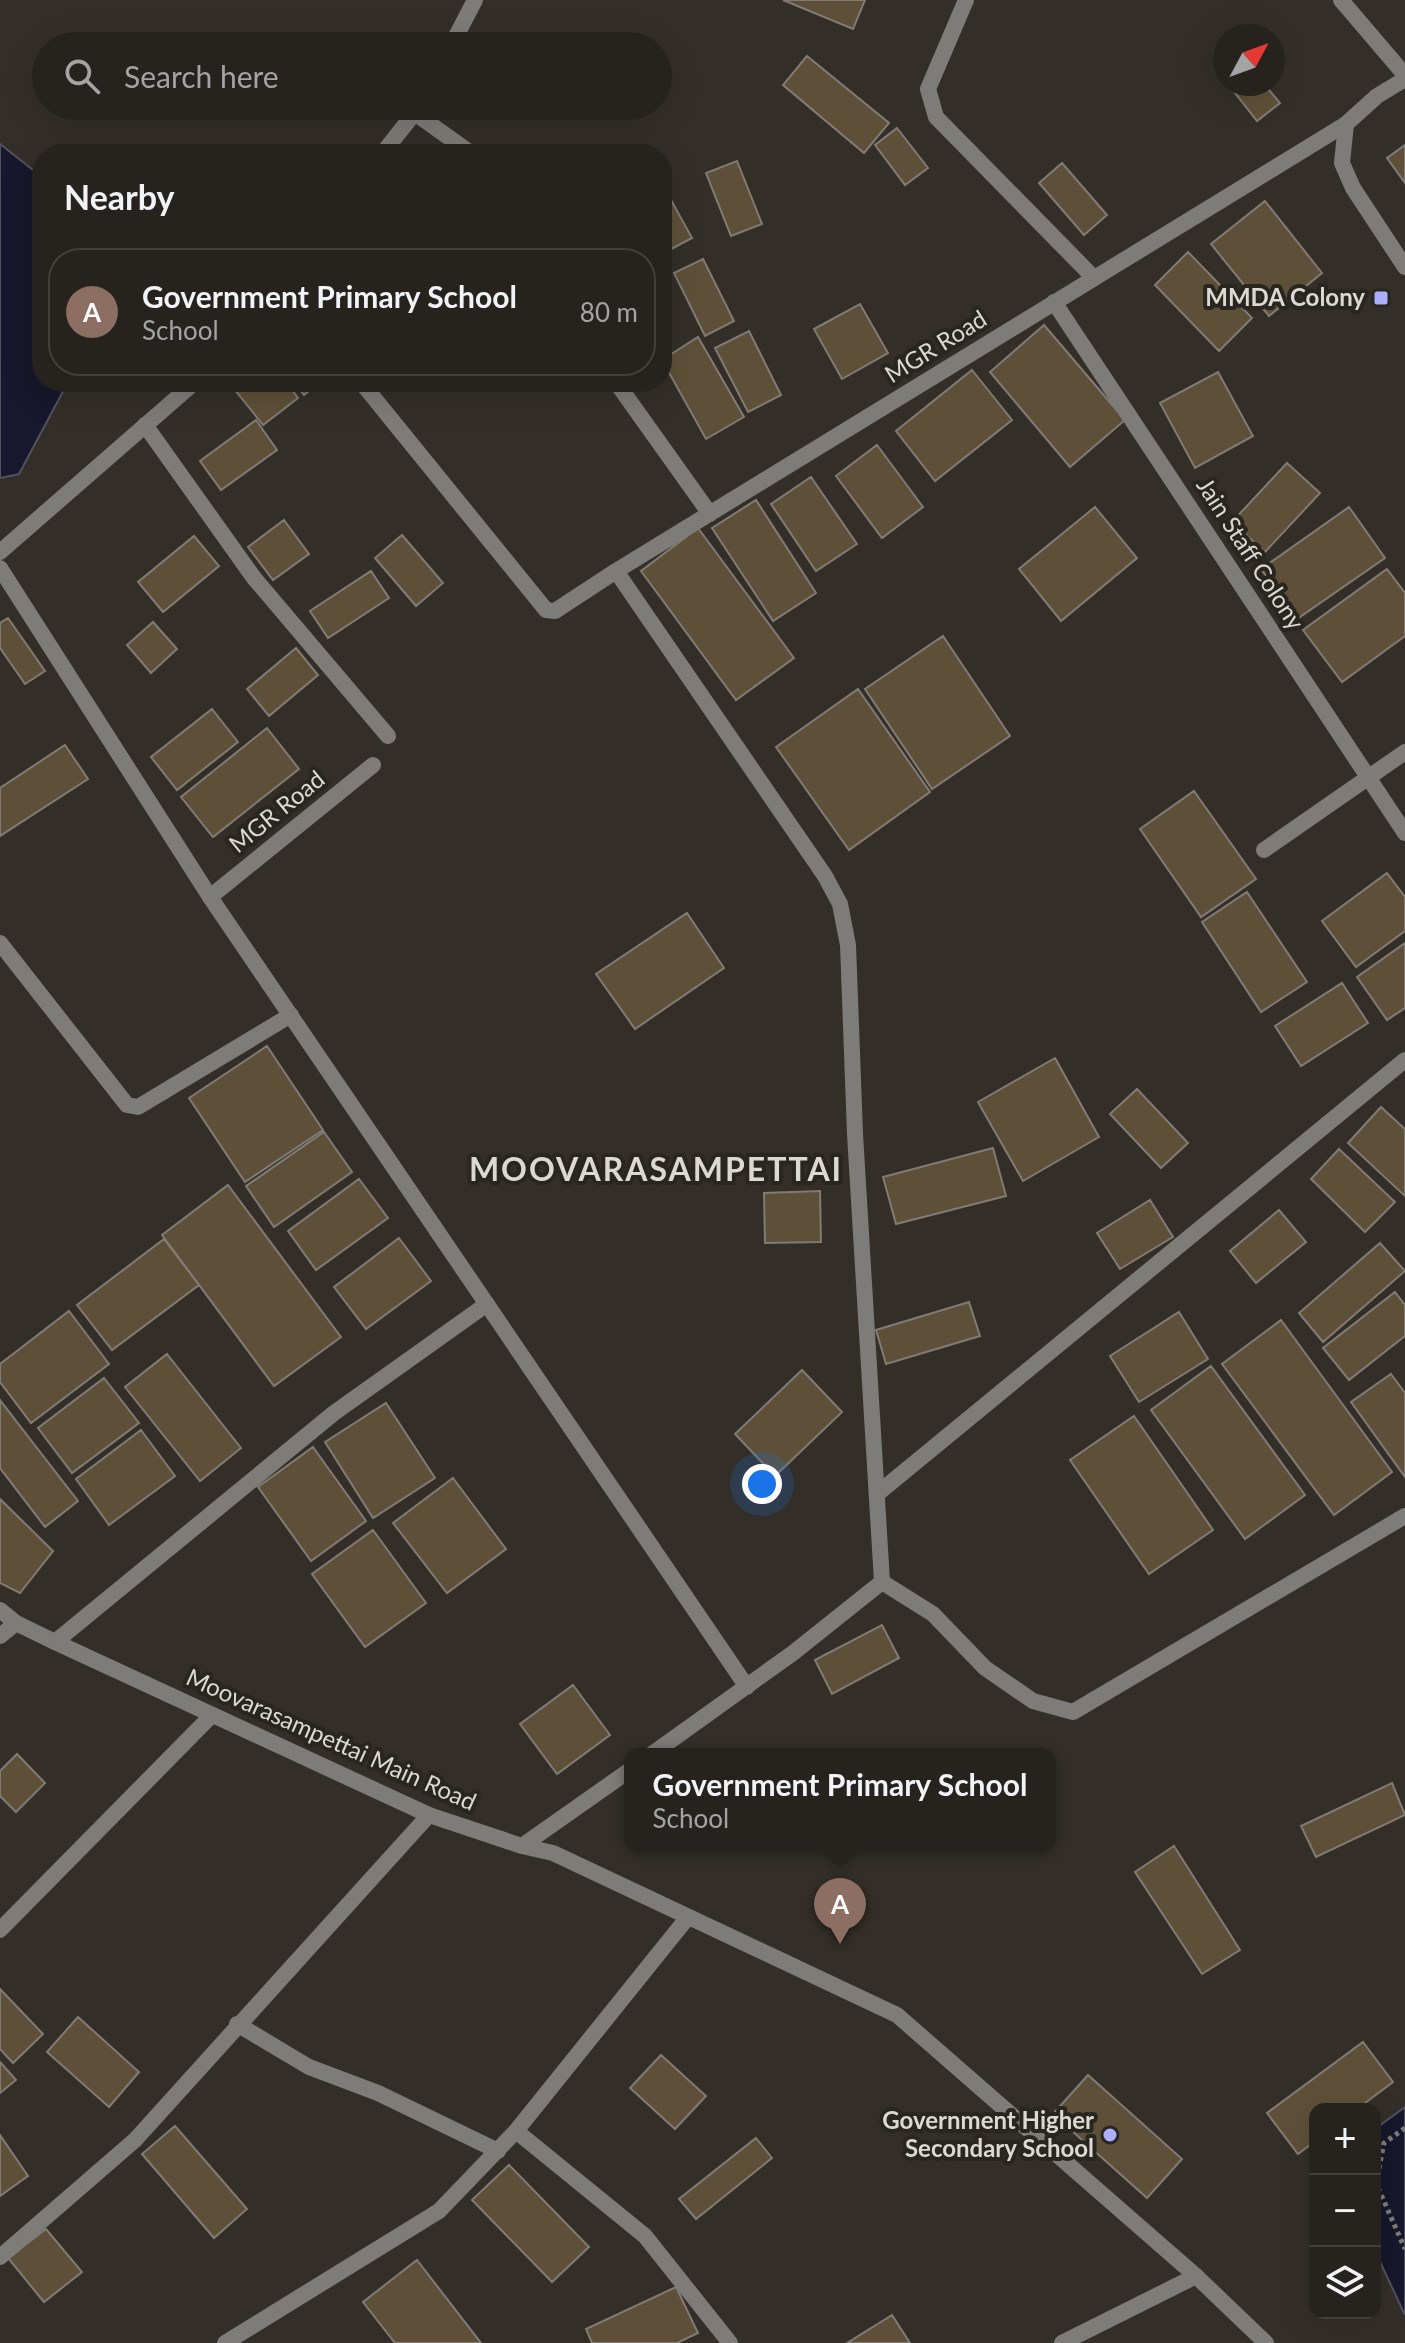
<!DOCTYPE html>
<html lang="en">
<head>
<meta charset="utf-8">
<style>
  body { margin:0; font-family:Lato,sans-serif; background:#2e2b27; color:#f1f3f6 }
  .controls { position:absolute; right:24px; bottom:24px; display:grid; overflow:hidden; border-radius:16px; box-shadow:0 8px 32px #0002 }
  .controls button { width:72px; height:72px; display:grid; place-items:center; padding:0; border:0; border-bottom:2px solid #42403c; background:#26231e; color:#f1f3f6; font:40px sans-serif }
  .compass { position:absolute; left:1213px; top:24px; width:72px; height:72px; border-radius:50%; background:#26231e; box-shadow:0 8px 32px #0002; rotate:49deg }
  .you { position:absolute; left:762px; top:1484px; width:28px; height:28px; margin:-20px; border:6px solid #fff; border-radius:50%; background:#1a73e8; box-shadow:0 0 0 12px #1a73e833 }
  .badge { display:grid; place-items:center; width:52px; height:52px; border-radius:50%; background:#b45309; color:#fff; font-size:26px; font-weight:700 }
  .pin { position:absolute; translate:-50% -66px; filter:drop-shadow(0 2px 4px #0008) }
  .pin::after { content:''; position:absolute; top:42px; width:28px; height:24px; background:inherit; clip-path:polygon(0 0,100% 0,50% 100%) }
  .popup { position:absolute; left:624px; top:1748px; width:432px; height:104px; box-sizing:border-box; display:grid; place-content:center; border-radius:16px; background:#26231e; filter:drop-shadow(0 2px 6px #0005); font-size:26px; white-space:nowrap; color:#a4a4a4 }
  .popup b { font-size:30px; color:#f1f3f6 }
  .popup::after { content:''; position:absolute; left:50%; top:100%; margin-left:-16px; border:16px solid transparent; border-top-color:#26231e }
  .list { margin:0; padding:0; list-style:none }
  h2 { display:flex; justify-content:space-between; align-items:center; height:104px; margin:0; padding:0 32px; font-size:34px }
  h2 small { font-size:26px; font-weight:400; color:#a4a4a4 }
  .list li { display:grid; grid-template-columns:52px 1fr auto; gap:24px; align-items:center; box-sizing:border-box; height:128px; margin:0 16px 16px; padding:0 16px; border:2px solid #42403c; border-radius:32px }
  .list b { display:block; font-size:30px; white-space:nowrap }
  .list p { margin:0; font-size:26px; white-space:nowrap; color:#a4a4a4 }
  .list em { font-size:26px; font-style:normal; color:#a4a4a4 }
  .icon { flex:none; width:44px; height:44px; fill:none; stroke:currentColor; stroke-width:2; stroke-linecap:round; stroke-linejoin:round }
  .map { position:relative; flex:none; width:1405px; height:2343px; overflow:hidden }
  .search { position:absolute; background:#26231e; box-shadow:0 8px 32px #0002; left:32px; top:32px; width:640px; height:88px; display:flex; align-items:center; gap:20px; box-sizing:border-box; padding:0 28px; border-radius:44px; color:#a4a4a4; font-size:30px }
  .panel { position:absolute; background:#26231e; box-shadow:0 8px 32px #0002; left:32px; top:144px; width:640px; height:248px; border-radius:32px }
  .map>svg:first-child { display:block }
  .water { fill:#17172d; stroke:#52515f; stroke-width:2 }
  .building { fill:#5e5038; stroke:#807b74; stroke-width:2 }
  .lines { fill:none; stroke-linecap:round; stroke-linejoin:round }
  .path { stroke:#7f7c76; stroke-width:5; stroke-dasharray:4 4; stroke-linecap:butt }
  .service { stroke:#7e7c78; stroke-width:16 }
  .minor { stroke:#7e7c78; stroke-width:16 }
  .tertiary { stroke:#7e7c78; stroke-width:16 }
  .poi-dot { fill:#acaffb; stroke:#29251f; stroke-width:3 }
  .labels { text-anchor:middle; stroke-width:8; stroke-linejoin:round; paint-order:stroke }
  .poi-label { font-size:24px; font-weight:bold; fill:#dcd9d5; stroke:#29251f; text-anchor:end }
  .street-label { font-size:24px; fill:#dcd9d5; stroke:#29251f }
  .district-label { font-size:32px; font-weight:bold; letter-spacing:2px; fill:#dcd9d5; stroke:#29251f }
</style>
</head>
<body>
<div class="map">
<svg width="1405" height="2343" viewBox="0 0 1405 2343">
  <rect width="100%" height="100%" fill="#332f28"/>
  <!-- water -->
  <path class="water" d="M 0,144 L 42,177 L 42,382 L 68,382 L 19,474 L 0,478 Z
    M 1405,2107 L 1405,2315 L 1375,2251 L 1375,2129 Z"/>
  <!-- building -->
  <path class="building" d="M 783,0 L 865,0 L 853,29 Z
    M 807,56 L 889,123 L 864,153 L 783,85 Z
    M 1228,84 L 1264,84 L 1280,103 L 1257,121 Z
    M 897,128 L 928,168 L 905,185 L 875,145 Z
    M 1405,145 L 1405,183 L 1387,158 Z
    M 737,161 L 762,224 L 731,236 L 706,173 Z
    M 1062,163 L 1107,215 L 1084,235 L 1039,183 Z
    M 665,189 L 692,238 L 662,254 L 662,190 Z
    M 1265,201 L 1322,273 L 1269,316 L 1211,244 Z
    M 1188,252 L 1252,318 L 1219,351 L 1155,285 Z
    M 703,259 L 734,321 L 705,336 L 674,273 Z
    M 860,304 L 888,353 L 842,379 L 814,329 Z
    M 1044,325 L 1125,420 L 1070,467 L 990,372 Z
    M 749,331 L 781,395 L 748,412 L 715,348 Z
    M 698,337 L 744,417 L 706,439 L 662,360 Z
    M 972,370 L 1012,420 L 935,481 L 896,431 Z
    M 1218,372 L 1253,436 L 1195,468 L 1160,403 Z
    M 234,382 L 286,382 L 298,398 L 263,425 L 231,385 Z
    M 294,382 L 319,382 L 304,395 Z
    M 256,420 L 277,450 L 221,490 L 200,461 Z
    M 877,445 L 923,507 L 882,538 L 836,476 Z
    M 1287,463 L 1320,493 L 1265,552 L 1232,522 Z
    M 811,477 L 857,544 L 816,571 L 771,504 Z
    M 756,500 L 816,593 L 773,621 L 712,528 Z
    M 1095,507 L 1137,558 L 1061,621 L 1019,569 Z
    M 1349,507 L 1385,558 L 1297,619 L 1261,569 Z
    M 284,520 L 309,554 L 273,580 L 248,547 Z
    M 698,528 L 794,658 L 736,700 L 641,571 Z
    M 402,535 L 443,583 L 416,606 L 375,558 Z
    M 194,536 L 219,566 L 163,612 L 138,582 Z
    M 1387,569 L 1405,593 L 1405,636 L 1342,682 L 1303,630 Z
    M 371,571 L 389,598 L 328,638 L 310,611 Z
    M 8,618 L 45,671 L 25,684 L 0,648 L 0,623 Z
    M 153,622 L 177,649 L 151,673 L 127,645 Z
    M 943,636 L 1010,736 L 932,789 L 865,689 Z
    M 296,648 L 318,675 L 269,716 L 247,689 Z
    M 858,689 L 930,792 L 849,850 L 776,747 Z
    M 212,709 L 238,742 L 177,790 L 151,757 Z
    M 267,728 L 299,769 L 213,837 L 181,797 Z
    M 65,745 L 88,779 L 0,836 L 0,788 Z
    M 1194,791 L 1256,879 L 1201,917 L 1140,829 Z
    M 1387,873 L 1405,897 L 1405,931 L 1356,967 L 1322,921 Z
    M 1247,892 L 1307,982 L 1261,1012 L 1202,922 Z
    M 687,913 L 724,968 L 635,1029 L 596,974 Z
    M 1405,943 L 1405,1008 L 1387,1020 L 1357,977 Z
    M 1342,983 L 1368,1023 L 1301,1066 L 1275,1026 Z
    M 267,1046 L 323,1130 L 245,1182 L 189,1098 Z
    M 1055,1058 L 1099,1137 L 1023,1181 L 978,1102 Z
    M 1137,1089 L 1188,1143 L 1161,1168 L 1110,1114 Z
    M 1381,1107 L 1405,1129 L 1405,1196 L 1348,1143 Z
    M 324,1132 L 352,1172 L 274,1227 L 246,1186 Z
    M 993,1148 L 1006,1196 L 896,1224 L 883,1177 Z
    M 1339,1149 L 1395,1202 L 1365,1232 L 1311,1179 Z
    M 359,1179 L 388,1218 L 316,1270 L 288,1231 Z
    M 228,1185 L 341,1337 L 274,1386 L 162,1235 Z
    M 820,1191 L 821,1242 L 765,1243 L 764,1193 Z
    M 1150,1200 L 1173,1237 L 1120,1269 L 1097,1233 Z
    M 1279,1210 L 1306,1242 L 1256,1283 L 1230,1251 Z
    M 399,1238 L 431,1281 L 366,1329 L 334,1287 Z
    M 164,1239 L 199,1285 L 112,1350 L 77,1305 Z
    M 1380,1243 L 1405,1271 L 1323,1342 L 1299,1313 Z
    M 1395,1292 L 1405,1305 L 1405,1336 L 1349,1380 L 1323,1348 Z
    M 969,1302 L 980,1336 L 886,1364 L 876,1330 Z
    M 69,1311 L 109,1364 L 31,1423 L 0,1382 L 0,1364 Z
    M 1179,1312 L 1208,1359 L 1139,1402 L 1110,1356 Z
    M 1281,1320 L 1392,1472 L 1334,1515 L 1222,1364 Z
    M 167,1354 L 241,1448 L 200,1481 L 125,1387 Z
    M 1211,1366 L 1305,1495 L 1245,1539 L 1151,1410 Z
    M 802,1370 L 842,1412 L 775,1476 L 735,1434 Z
    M 1391,1374 L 1405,1393 L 1405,1477 L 1351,1402 Z
    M 104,1378 L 139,1423 L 72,1473 L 38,1428 Z
    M 0,1400 L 78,1501 L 45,1527 L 0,1468 Z
    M 386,1403 L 435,1478 L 373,1518 L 325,1442 Z
    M 1134,1416 L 1213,1530 L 1149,1574 L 1070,1460 Z
    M 141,1430 L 175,1476 L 109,1525 L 76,1479 Z
    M 313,1447 L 366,1521 L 311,1561 L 258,1487 Z
    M 453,1478 L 506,1549 L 447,1593 L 393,1523 Z
    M 0,1499 L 53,1551 L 20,1593 L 0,1583 Z
    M 373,1530 L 426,1603 L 365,1647 L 312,1574 Z
    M 882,1625 L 899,1658 L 832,1694 L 815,1660 Z
    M 573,1685 L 610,1735 L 557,1774 L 520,1724 Z
    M 17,1754 L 45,1783 L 16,1812 L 0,1796 L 0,1771 Z
    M 1392,1783 L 1405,1815 L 1316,1857 L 1301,1826 Z
    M 1174,1846 L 1240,1950 L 1202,1974 L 1135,1872 Z
    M 0,1989 L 43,2034 L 13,2063 L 0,2049 Z
    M 78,2017 L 139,2072 L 109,2107 L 47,2052 Z
    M 1363,2042 L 1393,2082 L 1357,2109 L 1315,2109 L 1315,2141 L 1298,2154 L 1267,2113 Z
    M 661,2055 L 706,2096 L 675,2129 L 630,2088 Z
    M 0,2062 L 16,2080 L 0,2093 Z
    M 1088,2075 L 1182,2159 L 1147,2198 L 1053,2114 Z
    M 175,2126 L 247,2209 L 214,2238 L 142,2154 Z
    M 0,2135 L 28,2176 L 0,2196 Z
    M 756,2138 L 772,2158 L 696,2219 L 679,2199 Z
    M 509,2165 L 589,2247 L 552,2282 L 472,2200 Z
    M 46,2229 L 82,2272 L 44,2302 L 8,2258 Z
    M 417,2260 L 481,2343 L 395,2343 L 363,2302 Z
    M 676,2287 L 698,2333 L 677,2343 L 592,2343 L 586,2329 Z
    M 892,2315 L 910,2343 L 847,2343 Z"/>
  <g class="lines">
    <!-- path -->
    <path class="path" d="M 1405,2128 L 1384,2143 L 1376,2183 L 1405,2249"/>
    <!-- service -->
    <path class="service" d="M 210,897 L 373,765"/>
    <!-- minor -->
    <path class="minor" d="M 966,0 L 928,89 L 936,117 L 1094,278
      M 1341,0 L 1405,75
      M 416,114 L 472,154
      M 1054,302 L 1405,833
      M 361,382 L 546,610 L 555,611 L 616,571 L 1346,124
      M 616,382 L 710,514
      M 145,425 L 254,578 L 388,736
      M 0,568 L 210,897 L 747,1687
      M 616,571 L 825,876 L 840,904 L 848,945 L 855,1134 L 882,1582
      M 1264,850 L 1405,752
      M 0,943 L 127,1105 L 138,1107 L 291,1015
      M 877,1494 L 1405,1060
      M 0,1636 L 16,1623
      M 55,1642 L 334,1413 L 487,1304
      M 652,1754 L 793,1653 L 882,1582 L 933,1614 L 985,1668 L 1033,1701 L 1073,1712 L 1405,1516
      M 522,1846 L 630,1770
      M 0,1930 L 212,1715
      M 237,2024 L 309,2067 L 378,2093 L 498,2151
      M 516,2131 L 645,2236 L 730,2343
      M 0,2257 L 135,2140 L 429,1815
      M 225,2343 L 439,2211 L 516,2131 L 688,1917
      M 1062,2343 L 1196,2276"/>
    <!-- tertiary -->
    <path class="tertiary" d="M 451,46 L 475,0
      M 1405,79 L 1377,96 L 1346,124 L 1342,163 L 1353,188 L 1405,267
      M 382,154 L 420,106
      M 0,552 L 195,382
      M 0,1610 L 16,1623 L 55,1642 L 429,1815 L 522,1846 L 553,1853 L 897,2015 L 1196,2276 L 1266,2343"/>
  </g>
  <!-- markers -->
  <g class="poi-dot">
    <rect x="1373" y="290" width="16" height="16" rx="4"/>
    <circle cx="1110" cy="2135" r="8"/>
  </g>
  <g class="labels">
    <!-- poi labels -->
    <g class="poi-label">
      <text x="1365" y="306">MMDA Colony</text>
      <text x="1094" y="2129">Government Higher<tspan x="1094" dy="28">Secondary School</tspan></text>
    </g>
    <!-- street labels -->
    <g class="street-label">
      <text transform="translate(936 347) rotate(-32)" y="8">MGR Road</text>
      <text transform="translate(1250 554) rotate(57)" y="8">Jain Staff Colony</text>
      <text transform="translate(277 812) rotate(-39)" y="8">MGR Road</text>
      <text transform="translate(331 1740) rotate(24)" y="8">Moovarasampettai Main Road</text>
    </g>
    <!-- district labels -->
    <g class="district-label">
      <text x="656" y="1181">MOOVARASAMPETTAI</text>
    </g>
  </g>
</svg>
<div class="controls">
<button>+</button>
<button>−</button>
<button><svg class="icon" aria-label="layers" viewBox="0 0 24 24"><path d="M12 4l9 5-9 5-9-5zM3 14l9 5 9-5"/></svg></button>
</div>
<svg class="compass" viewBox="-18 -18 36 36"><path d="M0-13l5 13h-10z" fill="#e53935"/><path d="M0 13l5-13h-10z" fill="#a4a4a4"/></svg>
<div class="you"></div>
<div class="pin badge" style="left:840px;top:1944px;background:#8d6e63">A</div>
<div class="popup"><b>Government Primary School</b>School</div>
<div class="search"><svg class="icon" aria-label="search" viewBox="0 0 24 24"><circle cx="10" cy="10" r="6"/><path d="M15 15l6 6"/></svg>Search here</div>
<section class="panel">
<h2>Nearby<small></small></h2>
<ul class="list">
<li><span class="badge" style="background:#8d6e63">A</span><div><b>Government Primary School</b><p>School</p></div><em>80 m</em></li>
</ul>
</section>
</div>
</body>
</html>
